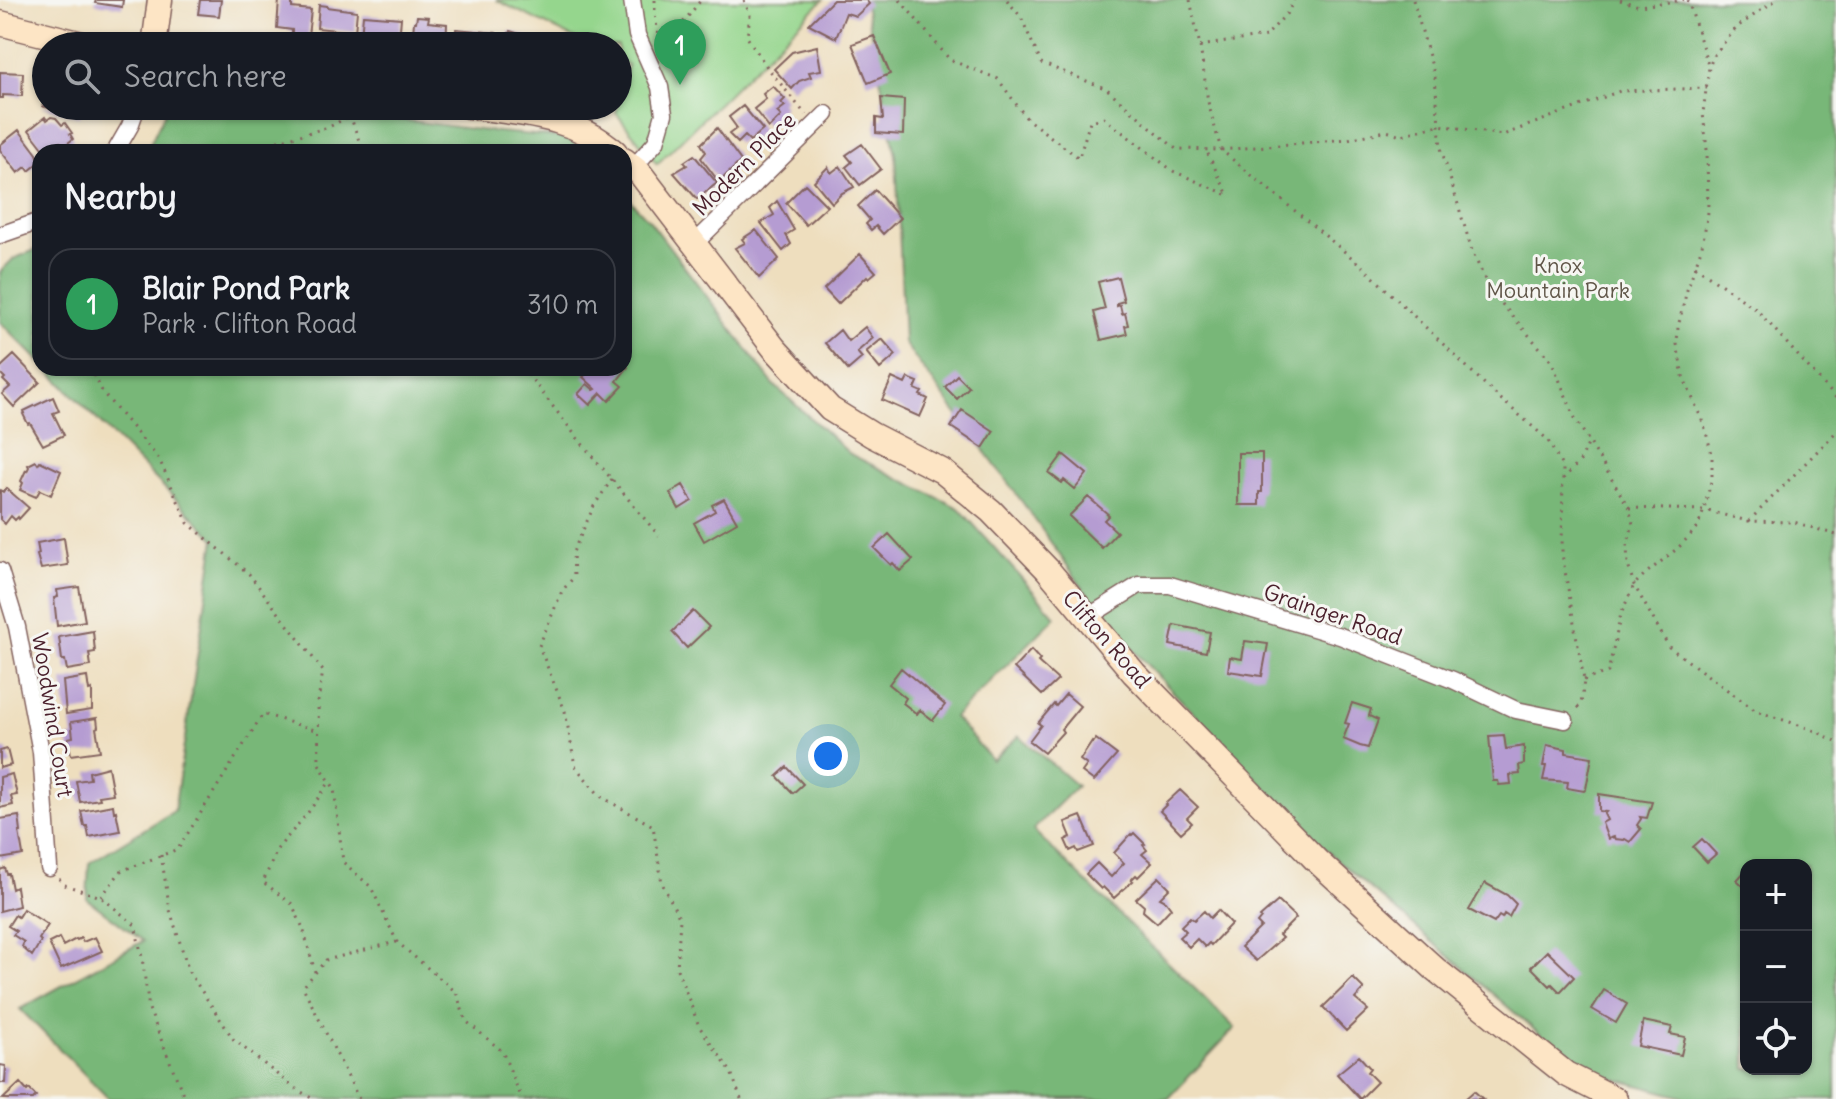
<!DOCTYPE html>
<html lang="en">
<head>
<meta charset="utf-8">
<style>
  body { margin:0; font-family:Delius,sans-serif; background:#242831; color:#f1f3f6 }
  .controls { position:absolute; right:24px; bottom:24px; display:grid; overflow:hidden; border-radius:16px; box-shadow:0 2px 6px #0004 }
  .controls button { width:72px; height:72px; display:grid; place-items:center; padding:0; border:0; border-bottom:2px solid #363941; background:#171b24; color:#f1f3f6; font:40px sans-serif }
  .you { position:absolute; left:828px; top:756px; width:28px; height:28px; margin:-20px; border:6px solid #fff; border-radius:50%; background:#1a73e8; box-shadow:0 0 0 12px #1a73e833 }
  .badge { display:grid; place-items:center; width:52px; height:52px; border-radius:50%; background:#1f6fb2; color:#fff; font-size:26px; font-weight:700 }
  .pin { position:absolute; translate:-50% -66px; filter:drop-shadow(0 2px 4px #0008) }
  .pin::after { content:''; position:absolute; top:42px; width:28px; height:24px; background:inherit; clip-path:polygon(0 0,100% 0,50% 100%) }
  .list { margin:0; padding:0; list-style:none }
  h2 { display:flex; justify-content:space-between; align-items:center; height:104px; margin:0; padding:0 32px; font-size:34px }
  h2 small { font-size:26px; font-weight:400; color:#9ea1a6 }
  .list li { display:grid; grid-template-columns:52px 1fr auto; gap:24px; align-items:center; box-sizing:border-box; height:112px; margin:0 16px 16px; padding:0 16px; border:2px solid #363941; border-radius:24px }
  .list b { display:block; font-size:30px; white-space:nowrap }
  .list p { margin:0; font-size:26px; white-space:nowrap; color:#9ea1a6 }
  .list em { font-size:26px; font-style:normal; color:#9ea1a6 }
  .icon { flex:none; width:44px; height:44px; fill:none; stroke:currentColor; stroke-width:2; stroke-linecap:round; stroke-linejoin:round }
  .map { position:relative; flex:none; width:1836px; height:1099px; overflow:hidden }
  .search { position:absolute; background:#171b24; box-shadow:0 2px 6px #0004; left:32px; top:32px; width:600px; height:88px; display:flex; align-items:center; gap:20px; box-sizing:border-box; padding:0 28px; border-radius:44px; color:#9ea1a6; font-size:30px }
  .panel { position:absolute; background:#171b24; box-shadow:0 2px 6px #0004; left:32px; top:144px; width:600px; height:232px; border-radius:24px }
  .map>svg:first-child { display:block }
  .green { fill:#95d68d; stroke:#707a5c; stroke-width:2 }
  .forest { fill:#78b778; stroke:#616b52; stroke-width:2; fill-rule:evenodd }
  .building { fill:#b59cd2 }
  .lines { fill:none; stroke-linecap:round; stroke-linejoin:round }
  .street-casing { stroke:#83625e; stroke-width:19 }
  .secondary-casing { stroke:#83625e; stroke-width:27 }
  .path { stroke:#83625e; stroke-width:3; stroke-dasharray:2 6; stroke-linecap:butt }
  .street { stroke:#fff; stroke-width:16 }
  .secondary { stroke:#fde5c5; stroke-width:24 }
  .labels { text-anchor:middle; stroke-width:6; stroke-linejoin:round; paint-order:stroke }
  .street-label { font-size:22px; fill:#4a1f2b; stroke:#f6f6f2 }
  .park-label { font-size:22px; fill:#605648; stroke:#f6f6f2 }
</style>
</head>
<body>
<div class="map">
<svg width="1836" height="1099" viewBox="0 0 1836 1099">
  <rect width="100%" height="100%" fill="#f6f6f2"/>
  <filter id="ink" filterUnits="userSpaceOnUse"><feTurbulence type="fractalNoise" baseFrequency=".0125" numOctaves="2"/><feDisplacementMap in="SourceGraphic" scale="16" xChannelSelector="R" yChannelSelector="G"/><feConvolveMatrix kernelMatrix="1 2 1 2 8 2 1 2 1" color-interpolation-filters="sRGB"/></filter>
  <filter id="wash" filterUnits="userSpaceOnUse"><feTurbulence type="fractalNoise" baseFrequency=".006" numOctaves="4" result="noise"/><feDisplacementMap in="SourceGraphic" scale="32" xChannelSelector="R" yChannelSelector="G"/><feGaussianBlur stdDeviation="1.8" result="paint"/><feColorMatrix in="noise" values="0 0 0 0 0 0 0 0 0 0 0 0 0 0 0 0 0 1.4 0 .05"/><feComposite in="paint" operator="in"/></filter>
  <g filter="url(#wash)">
    <rect width="100%" height="100%" fill="#eedebe"/>
    <!-- green -->
    <path class="green" d="M 496,0 L 823,0 L 657,164 L 616,113 L 628,65 L 618,60 L 618,46 L 590,46 Z"/>
    <!-- forest -->
    <path class="forest" d="M 864,0 L 1836,0 L 1836,1099 L 1690,1099 L 1581,1070 L 1320,845 L 1110,626 L 1023,503 L 904,343 L 896,155 ZM 1746,865 L 1806,865 L 1806,1069 L 1746,1069 Z
      M 168,106 L 299,106 L 487,131 L 570,138 L 583,152 L 146,152 Z
      M 624,194 L 649,220 L 774,385 L 850,454 L 959,508 L 1056,617 L 954,717 L 992,760 L 1019,736 L 1077,786 L 1033,830 L 1235,1028 L 1168,1099 L 109,1099 L 20,1009 L 143,941 L 87,899 L 89,863 L 174,811 L 215,539 L 46,368 L 624,368 Z
      M 40,248 L 40,362 L 0,322 L 0,272 L 13,259 Z"/>
    <g id="blocks">
      <!-- building -->
      <path class="building" d="M 96,0 L 123,0 L 122,7 L 95,3 Z
        M 200,0 L 221,0 L 219,16 L 198,14 Z
        M 279,0 L 292,1 L 292,8 L 311,10 L 308,36 L 292,34 L 292,30 L 277,28 Z
        M 833,0 L 866,0 L 869,4 L 856,16 L 846,13 L 836,38 L 809,24 Z
        M 319,5 L 327,6 L 327,7 L 357,11 L 355,32 L 317,28 Z
        M 363,15 L 401,18 L 399,41 L 361,37 Z
        M 417,16 L 429,17 L 428,22 L 447,24 L 446,46 L 412,46 L 414,22 L 416,22 Z
        M 456,29 L 496,33 L 495,46 L 455,46 Z
        M 510,31 L 536,39 L 534,46 L 505,46 Z
        M 874,36 L 890,74 L 868,83 L 852,44 Z
        M 817,46 L 821,70 L 809,72 L 811,77 L 799,81 L 792,89 L 774,69 L 792,52 Z
        M 0,72 L 23,73 L 22,96 L 3,95 L 3,98 L 0,98 Z
        M 773,86 L 785,99 L 781,103 L 785,106 L 777,112 L 781,116 L 769,128 L 754,109 L 766,99 L 763,94 Z
        M 881,98 L 904,100 L 903,135 L 876,133 L 876,118 L 883,119 Z
        M 42,106 L 81,106 L 79,117 Z
        M 743,106 L 763,130 L 750,141 L 745,136 L 738,143 L 729,134 L 737,128 L 729,117 Z
        M 45,117 L 47,120 L 51,117 L 56,118 L 62,125 L 65,123 L 72,133 L 70,134 L 73,139 L 64,146 L 60,142 L 46,152 L 29,130 Z
        M 717,128 L 741,161 L 719,182 L 701,158 L 706,152 L 701,144 Z
        M 19,130 L 37,154 L 40,162 L 29,171 L 26,167 L 18,173 L 0,150 L 0,145 Z
        M 862,144 L 881,169 L 860,185 L 846,167 L 852,162 L 846,155 Z
        M 694,155 L 717,183 L 697,199 L 674,173 L 687,165 L 684,162 Z
        M 840,166 L 854,187 L 842,193 L 832,203 L 814,181 L 828,167 L 831,173 Z
        M 805,184 L 827,206 L 806,225 L 786,203 Z
        M 875,190 L 900,218 L 883,234 L 876,226 L 871,230 L 866,224 L 870,220 L 858,206 Z
        M 777,201 L 794,230 L 786,235 L 791,244 L 783,251 L 761,223 L 774,215 L 770,208 Z
        M 756,230 L 779,259 L 759,278 L 735,248 L 745,243 L 742,239 Z
        M 860,254 L 876,272 L 869,278 L 867,276 L 838,304 L 824,289 Z
        M 1118,277 L 1124,301 L 1117,303 L 1117,306 L 1120,305 L 1122,314 L 1125,313 L 1128,325 L 1125,326 L 1127,334 L 1101,340 L 1094,312 L 1105,309 L 1098,282 Z
        M 865,327 L 873,338 L 857,352 L 862,358 L 848,370 L 825,343 L 840,330 L 848,341 Z
        M 882,339 L 896,355 L 880,369 L 866,352 Z
        M 14,355 L 40,382 L 14,407 L 2,394 L 10,387 L 3,380 L 5,378 L 0,373 L 0,368 Z
        M 624,363 L 628,367 L 617,381 L 623,386 L 609,401 L 601,393 L 590,405 L 578,394 L 587,384 L 594,390 L 596,389 L 583,377 L 587,373 L 581,368 L 624,368 Z
        M 957,375 L 969,387 L 957,399 L 945,387 Z
        M 892,378 L 905,384 L 908,378 L 918,382 L 915,389 L 922,392 L 920,395 L 928,399 L 920,417 L 882,400 Z
        M 53,397 L 59,411 L 53,413 L 64,435 L 43,445 L 30,423 L 28,424 L 23,414 L 25,413 L 24,411 Z
        M 962,410 L 994,431 L 983,448 L 951,427 Z
        M 1238,453 L 1262,453 L 1262,492 L 1259,492 L 1259,505 L 1238,505 Z
        M 1063,454 L 1087,474 L 1075,489 L 1064,480 L 1062,483 L 1049,473 Z
        M 36,461 L 38,464 L 40,461 L 61,471 L 51,495 L 40,490 L 36,497 L 20,490 L 23,483 L 21,481 L 26,470 L 27,471 L 29,467 L 28,465 Z
        M 683,485 L 692,501 L 679,509 L 670,493 Z
        M 6,488 L 29,508 L 19,519 L 18,517 L 15,520 L 11,516 L 5,524 L 0,519 L 0,490 L 3,492 Z
        M 1088,497 L 1109,515 L 1104,520 L 1117,532 L 1102,548 L 1069,516 Z
        M 724,499 L 737,522 L 704,541 L 694,523 L 715,511 L 712,505 Z
        M 889,534 L 913,560 L 900,571 L 893,563 L 891,565 L 874,548 Z
        M 64,538 L 68,565 L 41,569 L 37,555 L 39,554 L 37,543 Z
        M 79,587 L 85,621 L 57,626 L 54,598 L 58,597 L 57,590 Z
        M 693,611 L 709,627 L 687,648 L 672,632 Z
        M 1174,625 L 1210,632 L 1206,652 L 1170,645 Z
        M 93,631 L 95,652 L 89,653 L 91,666 L 67,670 L 65,660 L 62,660 L 59,637 Z
        M 1245,641 L 1268,644 L 1262,676 L 1228,671 L 1230,657 L 1242,659 Z
        M 1031,650 L 1040,660 L 1038,662 L 1058,680 L 1042,695 L 1014,668 Z
        M 901,668 L 945,705 L 933,720 L 920,710 L 917,714 L 903,703 L 906,698 L 889,684 Z
        M 87,677 L 89,691 L 92,690 L 92,710 L 66,714 L 63,681 Z
        M 1066,694 L 1080,706 L 1061,729 L 1063,732 L 1044,753 L 1029,741 L 1041,725 L 1038,723 L 1054,704 L 1056,706 Z
        M 1352,703 L 1371,709 L 1369,716 L 1378,720 L 1368,748 L 1360,746 L 1343,739 L 1349,724 L 1345,723 Z
        M 97,718 L 98,727 L 96,728 L 100,751 L 71,755 L 68,738 L 73,737 L 71,722 Z
        M 1504,735 L 1506,749 L 1524,746 L 1524,764 L 1519,765 L 1520,774 L 1510,775 L 1511,784 L 1499,785 L 1498,781 L 1493,781 L 1489,736 Z
        M 1096,739 L 1117,755 L 1094,781 L 1082,772 L 1087,765 L 1080,760 L 1092,742 L 1093,743 Z
        M 1547,745 L 1566,749 L 1566,753 L 1592,757 L 1586,789 L 1584,791 L 1567,788 L 1568,782 L 1543,780 L 1546,766 L 1543,766 Z
        M 7,749 L 11,765 L 0,768 L 0,751 Z
        M 108,767 L 113,794 L 99,796 L 100,799 L 80,802 L 76,781 L 90,779 L 89,772 Z
        M 787,767 L 803,784 L 793,793 L 777,776 Z
        M 12,774 L 17,795 L 11,796 L 13,805 L 0,808 L 0,777 Z
        M 1180,790 L 1198,807 L 1187,818 L 1192,823 L 1181,833 L 1160,811 L 1166,805 L 1165,804 Z
        M 1599,794 L 1652,802 L 1647,818 L 1640,817 L 1641,819 L 1637,825 L 1641,829 L 1630,842 L 1625,839 L 1624,840 L 1615,839 L 1614,837 L 1608,839 L 1602,823 L 1607,820 L 1604,814 L 1606,812 L 1599,811 Z
        M 113,805 L 114,812 L 116,811 L 120,831 L 89,837 L 87,826 L 84,826 L 81,811 Z
        M 19,816 L 21,832 L 19,832 L 23,855 L 0,859 L 0,819 Z
        M 1081,816 L 1094,846 L 1078,852 L 1076,848 L 1070,851 L 1065,840 L 1071,837 L 1065,822 Z
        M 1134,833 L 1145,844 L 1143,845 L 1147,850 L 1142,854 L 1152,863 L 1138,877 L 1136,875 L 1131,880 L 1133,881 L 1114,898 L 1103,887 L 1101,889 L 1086,874 L 1097,863 L 1111,877 L 1124,863 L 1114,853 L 1131,834 L 1132,835 Z
        M 1702,839 L 1716,854 L 1707,862 L 1693,847 Z
        M 5,868 L 7,874 L 9,874 L 12,889 L 16,887 L 19,906 L 0,911 L 0,870 Z
        M 1746,870 L 1746,889 L 1737,880 Z
        M 1159,877 L 1170,888 L 1160,898 L 1166,901 L 1171,908 L 1157,923 L 1143,911 L 1144,906 L 1136,899 Z
        M 1485,883 L 1507,895 L 1516,904 L 1509,917 L 1504,914 L 1502,918 L 1499,916 L 1494,923 L 1469,910 Z
        M 1278,901 L 1296,918 L 1279,935 L 1282,938 L 1256,961 L 1241,947 L 1261,927 L 1257,923 L 1261,918 L 1260,917 Z
        M 23,909 L 48,925 L 39,939 L 41,941 L 32,956 L 22,947 L 24,942 L 13,935 L 16,931 L 8,926 L 15,915 L 18,917 Z
        M 1218,910 L 1231,924 L 1211,945 L 1209,943 L 1205,947 L 1197,939 L 1189,947 L 1179,937 L 1186,931 L 1181,926 L 1190,917 L 1194,920 L 1204,911 L 1210,918 Z
        M 95,937 L 102,951 L 61,969 L 49,943 L 59,938 L 63,946 L 76,939 L 77,940 L 81,938 L 83,942 Z
        M 1547,951 L 1574,977 L 1560,992 L 1552,984 L 1550,986 L 1531,967 Z
        M 1353,978 L 1364,989 L 1355,999 L 1368,1010 L 1346,1031 L 1323,1007 Z
        M 1604,990 L 1627,1004 L 1616,1023 L 1592,1009 Z
        M 1643,1021 L 1672,1027 L 1670,1034 L 1685,1037 L 1681,1055 L 1638,1046 Z
        M 1359,1056 L 1370,1068 L 1367,1072 L 1377,1082 L 1360,1099 L 1337,1074 Z
        M 0,1065 L 6,1066 L 5,1083 L 0,1083 Z
        M 20,1083 L 27,1091 L 29,1089 L 36,1096 L 33,1099 L 3,1099 Z
        M 1474,1091 L 1483,1099 L 1465,1099 Z"/>
    </g>
  </g>
  <g filter="url(#ink)">
    <use href="#blocks" fill-opacity="0" stroke="#83625e" stroke-width="2"/>
    <g class="lines">
      <!-- street casing -->
      <g class="street-casing">
        <path id="street" d="M 632,0 L 637,35 L 660,87 L 664,114 L 656,142 L 633,168
          M 115,152 L 130,126 L 137,106
          M 0,235 L 40,221
          M 694,244 L 826,114
          M 0,571 L 17,627 L 41,752 L 49,868
          M 1088,617 L 1139,585 L 1170,585 L 1340,636 L 1453,680 L 1516,710 L 1565,720"/>
      </g>
      <!-- secondary casing -->
      <g class="secondary-casing">
        <path id="secondary" d="M 0,23 L 90,46
          M 154,46 L 160,0
          M 468,106 C 521,114 573,115 615,152
          M 624,160 L 639,172 L 774,348 L 830,409 L 872,435 L 942,471 L 991,511 L 1047,569 L 1134,673 L 1317,861 L 1435,969 L 1566,1074 L 1615,1099"/>
      </g>
      <!-- path -->
      <path class="path" d="M 655,0 L 655,13 L 659,44
        M 744,0 L 750,15 L 747,37 L 767,67 L 806,115
        M 900,0 L 950,60 L 998,79 L 1027,119 L 1079,158 L 1090,121 L 1104,118 L 1173,171 L 1228,195 L 1206,150
        M 1007,0 L 1021,17 L 1041,63 L 1107,89 L 1176,149 L 1221,150 L 1348,139 L 1386,131 L 1402,135 L 1439,125 L 1503,135 L 1620,91 L 1707,88
        M 1190,0 L 1200,46 L 1208,102 L 1221,150 L 1362,266 L 1496,395 L 1547,439 L 1563,468 L 1562,554 L 1584,680 L 1581,705 L 1576,709
        M 1413,0 L 1435,77 L 1441,148 L 1472,251 L 1486,282 L 1502,304 L 1552,362 L 1575,418 L 1629,508 L 1633,524 L 1627,546 L 1628,565 L 1634,585 L 1669,647 L 1756,711 L 1811,729 L 1836,741
        M 1620,0 L 1639,6 L 1684,0
        M 1688,0 L 1708,65
        M 659,43 L 682,24 L 701,0
        M 1200,46 L 1266,36 L 1288,12 L 1294,0
        M 350,115 L 363,152
        M 247,152 L 271,143 L 329,127 L 368,106
        M 1695,266 L 1757,310 L 1836,398
        M 90,368 L 103,393 L 159,459 L 188,523 L 249,574 L 323,671 L 318,701 L 319,764 L 334,788 L 343,862 L 371,887 L 397,942 L 456,992 L 466,1021 L 502,1051 L 522,1099
        M 523,368 L 579,440 L 659,536
        M 612,479 L 594,506 L 573,552 L 574,577 L 562,591 L 539,646 L 565,711 L 575,766 L 600,796 L 653,826 L 662,883 L 680,919 L 677,969 L 699,1026 L 731,1072 L 741,1099
        M 1563,479 L 1581,460 L 1589,442
        M 1629,508 L 1704,510 L 1748,521 L 1794,522 L 1836,535
        M 1749,521 L 1836,432
        M 1584,680 L 1608,672 L 1621,614 L 1634,585 L 1644,575 L 1678,548 L 1697,528 L 1704,510 L 1712,477 L 1712,454 L 1704,425 L 1683,376 L 1677,344 L 1678,327 L 1687,290 L 1702,246 L 1708,212 L 1707,150 L 1703,113 L 1709,67 L 1714,55 L 1737,27 L 1776,0
        M 161,855 L 170,910 L 189,972 L 234,1040 L 293,1087 L 313,1099
        M 59,879 L 65,885 L 101,897 L 135,925 L 142,957 L 149,1009 L 185,1099
        M 101,897 L 121,871 L 178,849 L 263,714 L 318,731
        M 315,972 L 303,928 L 292,904 L 263,882 L 278,848 L 307,814 L 329,783
        M 359,1099 L 303,987 L 326,960 L 396,942"/>
      <!-- street -->
      <use href="#street" class="street"/>
      <!-- secondary -->
      <use href="#secondary" class="secondary"/>
    </g>
  </g>
  <g class="labels">
    <!-- street labels -->
    <g class="street-label">
      <text transform="translate(744 164) rotate(-45)" y="8">Modern Place</text>
      <text transform="translate(1333 614) rotate(19)" y="8">Grainger Road</text>
      <text transform="translate(1107 639) rotate(49)" y="8">Clifton Road</text>
      <text transform="translate(53 715) rotate(81)" y="8">Woodwind Court</text>
    </g>
    <!-- park labels -->
    <g class="park-label">
      <text x="1558" y="273">Knox<tspan x="1558" dy="25">Mountain Park</tspan></text>
    </g>
  </g>
</svg>
<div class="controls">
<button>+</button>
<button>−</button>
<button><svg class="icon" aria-label="locate" viewBox="0 0 24 24"><circle cx="12" cy="12" r="6"/><path d="M12 2v4M12 18v4M2 12h4M18 12h4"/></svg></button>
</div>
<div class="you"></div>
<div class="pin badge" style="left:680px;top:85px;background:#2e9e5b">1</div>
<div class="search"><svg class="icon" aria-label="search" viewBox="0 0 24 24"><circle cx="10" cy="10" r="6"/><path d="M15 15l6 6"/></svg>Search here</div>
<section class="panel">
<h2>Nearby<small></small></h2>
<ul class="list">
<li><span class="badge" style="background:#2e9e5b">1</span><div><b>Blair Pond Park</b><p>Park · Clifton Road</p></div><em>310 m</em></li>
</ul>
</section>
</div>
</body>
</html>
